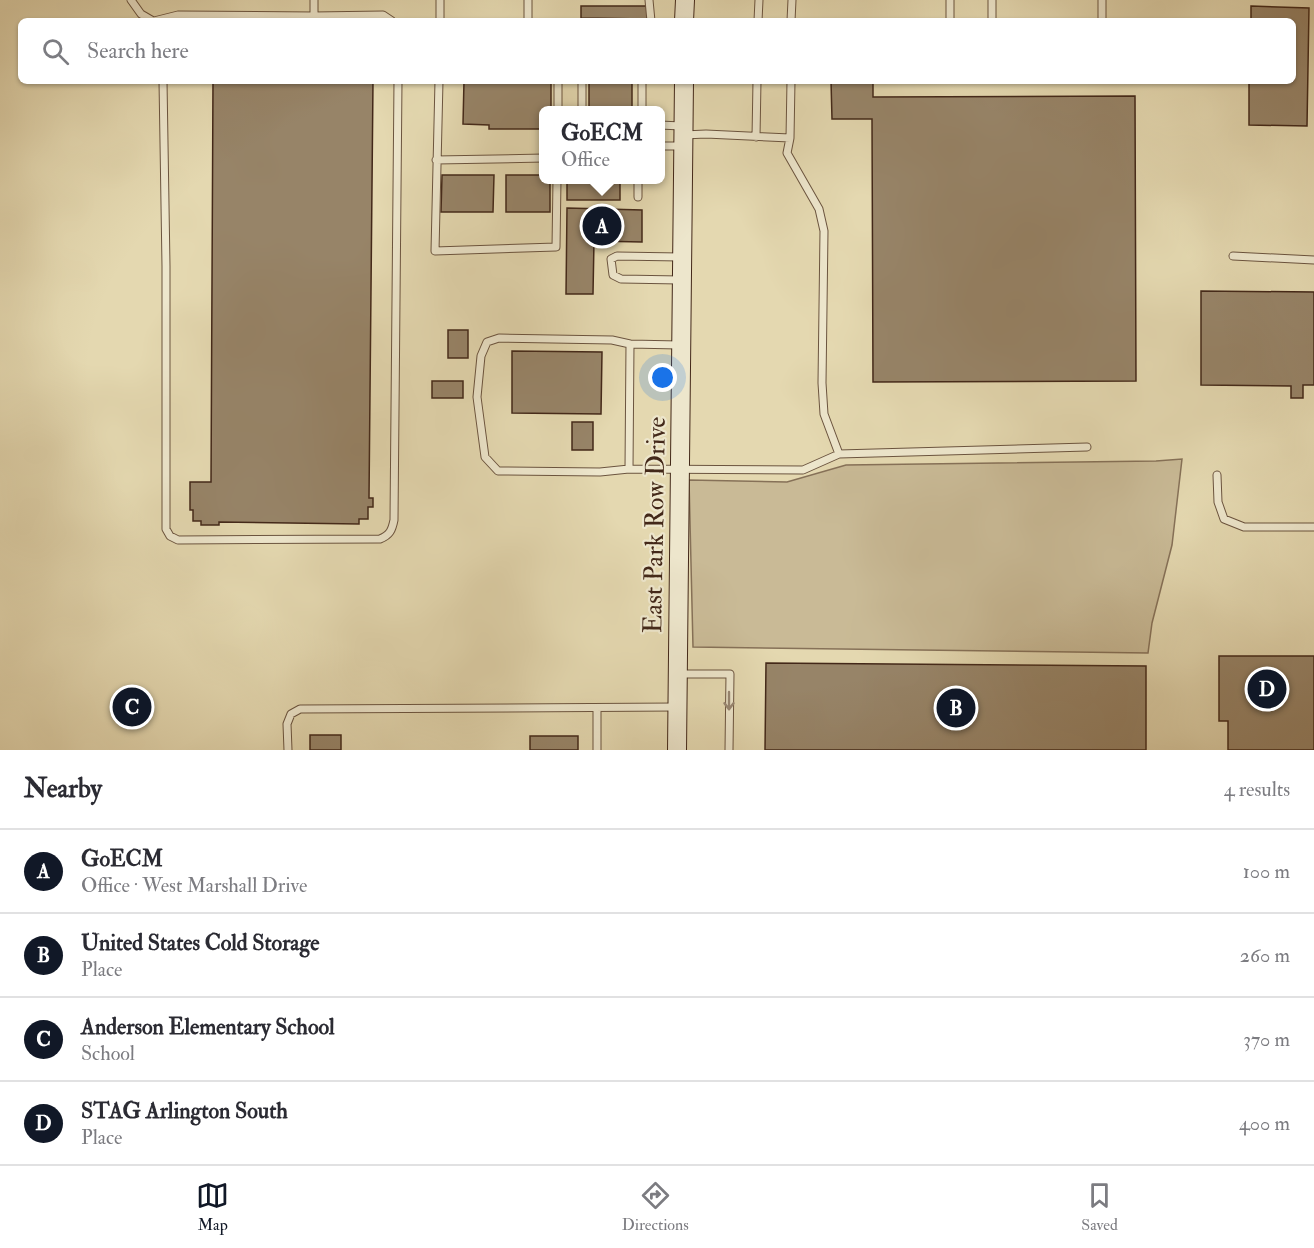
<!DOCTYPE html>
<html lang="en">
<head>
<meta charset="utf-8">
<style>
  body { margin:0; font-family:"IM FELL Double Pica",serif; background:#f7f7f7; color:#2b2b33 }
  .you { position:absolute; left:663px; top:378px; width:21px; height:21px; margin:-15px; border:4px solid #fff; border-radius:50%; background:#1a73e8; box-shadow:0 0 0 9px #1a73e833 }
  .badge { display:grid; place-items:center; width:39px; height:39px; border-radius:50%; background:#111827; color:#fff; font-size:20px; font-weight:700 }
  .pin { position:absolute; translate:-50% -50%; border:3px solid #fff; box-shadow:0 2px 6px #0006 }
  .popup { position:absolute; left:539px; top:106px; width:126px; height:78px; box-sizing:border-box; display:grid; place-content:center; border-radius:9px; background:#fff; filter:drop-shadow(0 2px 4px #0005); font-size:20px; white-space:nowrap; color:#7c7c81 }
  .popup b { font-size:22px; color:#2b2b33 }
  .popup::after { content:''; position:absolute; left:50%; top:100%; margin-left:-12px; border:12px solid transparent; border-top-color:#fff }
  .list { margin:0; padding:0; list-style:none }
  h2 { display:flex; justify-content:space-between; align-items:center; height:78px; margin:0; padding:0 24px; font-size:26px }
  h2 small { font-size:20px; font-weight:400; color:#7c7c81 }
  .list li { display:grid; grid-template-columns:39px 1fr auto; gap:18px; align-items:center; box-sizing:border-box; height:84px; padding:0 24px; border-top:2px solid #e1e1e2 }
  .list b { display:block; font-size:22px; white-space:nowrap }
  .list p { margin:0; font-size:20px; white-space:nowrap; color:#7c7c81 }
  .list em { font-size:20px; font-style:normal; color:#7c7c81 }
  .icon { flex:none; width:33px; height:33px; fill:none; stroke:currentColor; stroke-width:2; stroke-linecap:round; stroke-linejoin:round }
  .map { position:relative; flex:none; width:1314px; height:750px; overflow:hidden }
  .search { position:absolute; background:#fff; box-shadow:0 2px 4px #0004; left:18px; right:18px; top:18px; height:66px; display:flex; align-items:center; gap:15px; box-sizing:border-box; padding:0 21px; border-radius:9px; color:#7c7c81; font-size:22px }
  .sheet { height:414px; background:#fff }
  nav { display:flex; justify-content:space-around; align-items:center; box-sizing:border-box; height:84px; border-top:2px solid #e1e1e2; background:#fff; font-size:16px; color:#7c7c81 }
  nav a { display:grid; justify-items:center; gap:3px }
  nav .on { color:#111827 }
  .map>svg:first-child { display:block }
  .green { fill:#c9ba96; stroke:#867158; stroke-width:1.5 }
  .building { fill:#978468; stroke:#432819; stroke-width:1.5 }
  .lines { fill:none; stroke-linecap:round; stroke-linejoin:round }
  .lane-casing { stroke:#6b543f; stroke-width:9 }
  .secondary-casing { stroke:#432819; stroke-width:20 }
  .lane { stroke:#ede6cc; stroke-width:7 }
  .secondary { stroke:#ede6cc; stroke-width:18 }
  .oneway { stroke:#988772 }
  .labels { text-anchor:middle; stroke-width:4.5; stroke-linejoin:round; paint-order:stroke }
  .street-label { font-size:26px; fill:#432819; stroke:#ede6cc }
</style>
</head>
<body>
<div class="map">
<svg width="1314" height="750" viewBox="0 0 1314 750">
  <rect width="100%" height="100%" fill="#e4d8b0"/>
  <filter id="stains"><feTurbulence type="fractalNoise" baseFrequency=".00333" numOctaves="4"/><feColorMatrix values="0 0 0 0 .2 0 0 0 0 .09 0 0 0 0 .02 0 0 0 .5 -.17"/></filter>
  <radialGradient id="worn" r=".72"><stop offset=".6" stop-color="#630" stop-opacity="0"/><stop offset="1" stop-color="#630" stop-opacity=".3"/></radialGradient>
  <!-- green -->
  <path class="green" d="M 1182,459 L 1172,545 L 1152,623 L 1148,653 L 693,647 L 689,480 L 787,482 L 846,465 L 1156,461 Z"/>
  <!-- building -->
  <path class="building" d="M 581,6 L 647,6 L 647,19 L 581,18 Z
    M 1251,6 L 1309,8 L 1307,126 L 1249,125 L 1249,81 L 1293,81 L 1293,21 L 1251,21 Z
    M 213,81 L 373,81 L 369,498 L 373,498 L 373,507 L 368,507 L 368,519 L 359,519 L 359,524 L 219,522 L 219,525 L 201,525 L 201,521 L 193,521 L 193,510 L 190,510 L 190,482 L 211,482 Z
    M 464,81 L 551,83 L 551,110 L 544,110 L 544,129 L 489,129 L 489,125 L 463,124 Z
    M 589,81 L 632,81 L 632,110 L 589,110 Z
    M 831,81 L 873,81 L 873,97 L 1135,96 L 1136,381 L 873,382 L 872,119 L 832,119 Z
    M 442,175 L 494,175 L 493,212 L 441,212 Z
    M 506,175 L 544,175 L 544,180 L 550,180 L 550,212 L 506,212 Z
    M 567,180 L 620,180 L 620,200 L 567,200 Z
    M 567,208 L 642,210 L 642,242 L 594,241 L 593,294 L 566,294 Z
    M 1201,291 L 1314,292 L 1314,385 L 1303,385 L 1303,398 L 1291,398 L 1291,386 L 1201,385 Z
    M 448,330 L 468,330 L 468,358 L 448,358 Z
    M 512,351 L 602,352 L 601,414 L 512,413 Z
    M 432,381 L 463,381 L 463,398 L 432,398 Z
    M 572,422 L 593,422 L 593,450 L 572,450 Z
    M 1219,656 L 1314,656 L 1314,750 L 1228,750 L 1228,721 L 1219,721 Z
    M 766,663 L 1146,666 L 1146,750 L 765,750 Z
    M 310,735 L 341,735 L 341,750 L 310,750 Z
    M 530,736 L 578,736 L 578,750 L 530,750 Z"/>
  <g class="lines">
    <!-- lane casing -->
    <g class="lane-casing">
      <path id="lane" d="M 131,0 L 141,14 L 153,21
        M 649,0 L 651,21
        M 992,0 L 992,21
        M 1102,0 L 1102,21
        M 314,16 L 383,15 L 392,21
        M 154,21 L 178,15 L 314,16 L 314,0
        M 440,21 L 440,0
        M 528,21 L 528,0
        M 758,21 L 759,0
        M 791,21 L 792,0
        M 950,21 L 950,0
        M 163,81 L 166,266 L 166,529 L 170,536 L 178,540 L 380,539 C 390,535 392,530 394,520 L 398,81
        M 439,81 L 435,251 L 556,247 L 557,180
        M 582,81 L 582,110
        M 558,110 L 558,81
        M 642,110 L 642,81
        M 660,125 L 681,126
        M 684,135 L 706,134 L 790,138
        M 756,137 L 757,81
        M 660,146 L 681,146
        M 436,160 L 544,158
        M 638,197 L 638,180
        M 1233,256 L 1314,260
        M 680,257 L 617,256 L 611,259 L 613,275 L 621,279 L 680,280
        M 679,345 L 630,344 L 629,469 L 803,470 L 839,454 L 824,414 L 822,383 L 824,231 L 819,209 L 787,153 L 790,138 L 791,81
        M 839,454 L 1087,447
        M 629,469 L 600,472 L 498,471 L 485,457 L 477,397 L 481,356 L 487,342 L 499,338 L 612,340 L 630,344
        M 1217,475 L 1218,502 L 1224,519 L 1244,527 L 1314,527
        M 680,674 L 730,674 L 729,750
        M 597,708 L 597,750
        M 288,750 L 287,724 L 291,714 L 300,709 L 676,707"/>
    </g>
    <!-- secondary casing -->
    <g class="secondary-casing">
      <path id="secondary" d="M 684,21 L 685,0
        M 677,750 L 684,81"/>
    </g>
    <!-- lane -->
    <use href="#lane" class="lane"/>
    <!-- secondary -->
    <use href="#secondary" class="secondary"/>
  </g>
  <!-- one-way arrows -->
  <defs><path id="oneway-shaft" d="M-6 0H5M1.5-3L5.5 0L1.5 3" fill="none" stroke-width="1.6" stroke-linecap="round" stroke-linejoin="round" transform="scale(1.5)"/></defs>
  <use class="oneway" href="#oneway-shaft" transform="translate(729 701) rotate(90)"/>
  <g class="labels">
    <!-- street labels -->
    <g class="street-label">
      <text transform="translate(654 525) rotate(-89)" y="9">East Park Row Drive</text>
    </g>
  </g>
  <rect width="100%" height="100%" filter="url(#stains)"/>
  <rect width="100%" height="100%" fill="url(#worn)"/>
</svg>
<div class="you"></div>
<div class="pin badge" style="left:602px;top:226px">A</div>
<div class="popup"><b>GoECM</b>Office</div>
<div class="pin badge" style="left:956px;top:708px">B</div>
<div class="pin badge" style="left:132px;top:707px">C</div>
<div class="pin badge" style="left:1267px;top:689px">D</div>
<div class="search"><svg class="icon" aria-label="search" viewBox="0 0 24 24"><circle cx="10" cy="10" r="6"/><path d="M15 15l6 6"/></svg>Search here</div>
</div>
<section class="sheet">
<h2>Nearby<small>4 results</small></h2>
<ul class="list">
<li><span class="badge">A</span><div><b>GoECM</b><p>Office · West Marshall Drive</p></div><em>100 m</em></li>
<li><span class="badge">B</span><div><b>United States Cold Storage</b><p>Place</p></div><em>260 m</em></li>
<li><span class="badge">C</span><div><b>Anderson Elementary School</b><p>School</p></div><em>370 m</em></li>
<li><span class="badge">D</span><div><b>STAG Arlington South</b><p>Place</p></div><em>400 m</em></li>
</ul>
</section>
<nav>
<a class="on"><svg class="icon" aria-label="map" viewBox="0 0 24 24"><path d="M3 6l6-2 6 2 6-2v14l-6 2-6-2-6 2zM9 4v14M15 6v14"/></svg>Map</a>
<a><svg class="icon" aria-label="directions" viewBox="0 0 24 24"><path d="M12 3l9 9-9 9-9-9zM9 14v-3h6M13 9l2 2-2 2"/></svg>Directions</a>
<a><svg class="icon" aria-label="saved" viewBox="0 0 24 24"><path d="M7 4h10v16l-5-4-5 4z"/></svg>Saved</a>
</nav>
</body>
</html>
